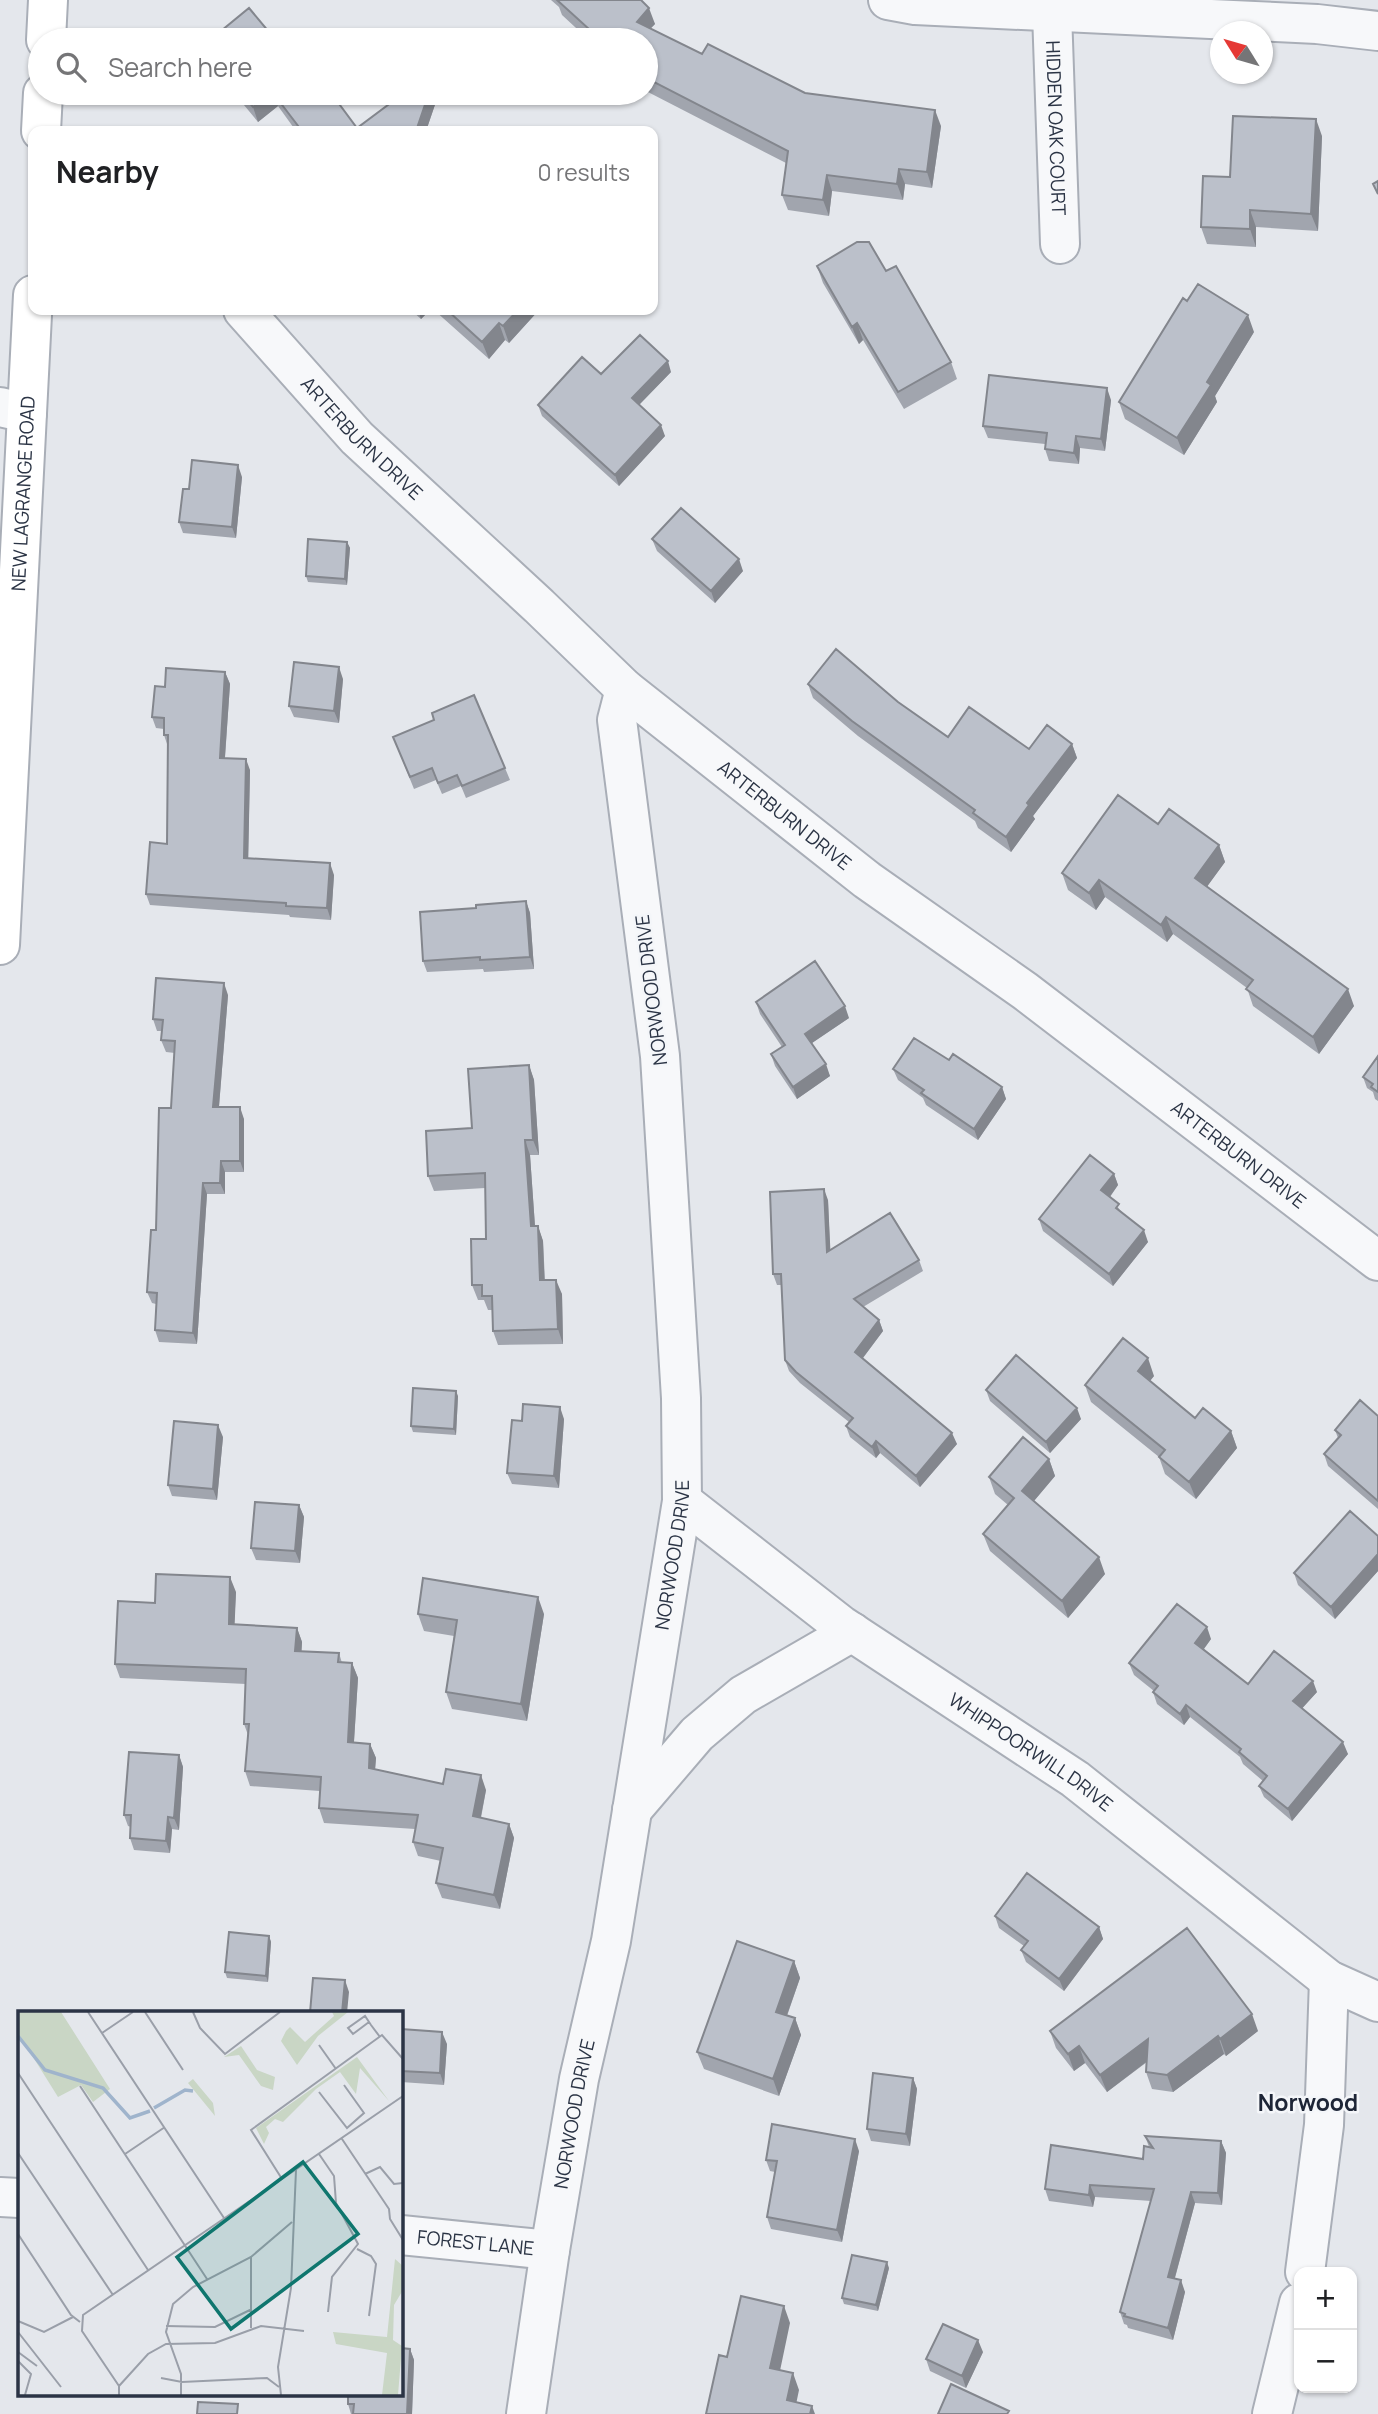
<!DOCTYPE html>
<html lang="en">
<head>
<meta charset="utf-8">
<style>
  body { margin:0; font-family:Manrope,sans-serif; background:#f6f6f6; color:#202124 }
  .controls { position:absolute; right:21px; bottom:21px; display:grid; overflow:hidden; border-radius:14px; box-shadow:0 2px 5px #0004 }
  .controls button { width:63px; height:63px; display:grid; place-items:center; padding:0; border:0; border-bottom:2px solid #e0e0e0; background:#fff; color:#202124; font:35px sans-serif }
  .compass { position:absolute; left:1210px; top:21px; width:63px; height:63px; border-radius:50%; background:#fff; box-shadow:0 2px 5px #0004; rotate:307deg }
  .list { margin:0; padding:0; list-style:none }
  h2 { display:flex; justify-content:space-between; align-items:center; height:91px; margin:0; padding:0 28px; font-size:30px }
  h2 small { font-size:23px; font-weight:400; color:#757577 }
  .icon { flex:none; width:38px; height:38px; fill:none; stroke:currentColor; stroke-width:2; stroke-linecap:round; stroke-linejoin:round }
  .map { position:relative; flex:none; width:1378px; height:2414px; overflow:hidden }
  .search { position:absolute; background:#fff; box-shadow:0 2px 5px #0004; left:28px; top:28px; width:630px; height:77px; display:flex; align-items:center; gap:18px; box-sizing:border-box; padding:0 24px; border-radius:38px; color:#757577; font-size:26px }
  .panel { position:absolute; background:#fff; box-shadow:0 2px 5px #0004; left:28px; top:126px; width:630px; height:189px; border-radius:14px }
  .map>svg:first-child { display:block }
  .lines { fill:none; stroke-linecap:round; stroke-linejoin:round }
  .minor-casing { stroke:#a9aeb7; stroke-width:42 }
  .secondary-casing { stroke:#a9aeb7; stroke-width:42 }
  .minor { stroke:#f7f8fa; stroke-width:38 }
  .secondary { stroke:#fff; stroke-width:38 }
  .wall { fill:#a1a5ae }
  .shaded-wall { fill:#83868d }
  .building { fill:#bbc0ca; stroke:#83868d; stroke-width:2 }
  .labels { text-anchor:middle; stroke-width:5; stroke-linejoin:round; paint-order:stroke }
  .street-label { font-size:19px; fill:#2b3445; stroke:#f4f6f9 }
  .quarter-label { font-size:23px; font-weight:bold; fill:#1d2536; stroke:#f4f6f9 }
  .inset-river { fill:none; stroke:#9fb4cc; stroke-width:3.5 }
  .inset-road { fill:none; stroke:#9a9fa9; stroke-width:2 }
  .view { fill:#0f766e; fill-opacity:0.15; stroke:#0f766e; stroke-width:3.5 }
  .inset-edge { fill:none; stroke:#2b3445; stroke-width:3.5 }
</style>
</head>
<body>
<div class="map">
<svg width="1378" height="2414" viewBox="0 0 1378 2414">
  <rect width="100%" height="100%" fill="#e4e7ec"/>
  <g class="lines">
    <!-- minor casing -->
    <g class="minor-casing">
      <g id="minor">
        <path d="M 888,0 L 915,5 L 1317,24 L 1378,31"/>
        <path id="s1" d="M 1052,12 L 1060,244"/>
        <path id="s2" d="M 243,310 L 357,438 L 539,606 L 625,689 L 867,880 L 1025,991 L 1378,1261"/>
        <path d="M 0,407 L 27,413"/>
        <path id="s3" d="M 682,1501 L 841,1625 L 1075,1779 L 1329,1980 L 1378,2002"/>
        <path d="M 632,1810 L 697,1734 L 743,1695 L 852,1632"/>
        <path d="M 0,2197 L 19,2198"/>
        <path id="s4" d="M 401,2235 L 550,2250"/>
        <path d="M 1305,2272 L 1324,2125 L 1329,1980"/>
        <path id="s5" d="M 526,2414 L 550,2250 L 579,2079 L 611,1941 L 682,1501 L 681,1398 L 660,1056 L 617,720 L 625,689"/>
        <path d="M 1272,2414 L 1299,2303"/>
      </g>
    </g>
    <!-- secondary casing -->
    <g class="secondary-casing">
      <g id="secondary">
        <path d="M 46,40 L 48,0"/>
        <path d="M 41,131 L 43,93"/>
        <path id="s6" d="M 0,945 L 33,295"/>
      </g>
    </g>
    <!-- minor -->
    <use href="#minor" class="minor"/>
    <!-- secondary -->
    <use href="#secondary" class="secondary"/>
  </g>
  <!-- wall -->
  <path class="wall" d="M 551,0 L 641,0 L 655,24 L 650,29 L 702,54 L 805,93 L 941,126 L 932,188 L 905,184 L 903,200 L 832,191 L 829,216 L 788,210 L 782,195 L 786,163 L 646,91 L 646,40 L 589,40 L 562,15 L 559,7 Z
    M 234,93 L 315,93 L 357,128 L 404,93 L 439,93 L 426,131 L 296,131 L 278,106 L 258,122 Z
    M 1322,136 L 1318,231 L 1256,227 L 1256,247 L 1207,244 L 1201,227 L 1230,177 Z
    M 817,266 L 886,271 L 951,362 L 957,379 L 904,409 L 863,340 L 859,344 L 823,283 Z
    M 411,310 L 430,310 L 421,319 Z
    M 434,310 L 539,310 L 509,343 L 505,340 L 489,359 Z
    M 1254,332 L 1215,396 L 1217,402 L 1184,455 L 1125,419 L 1119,402 Z
    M 671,372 L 639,405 L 665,436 L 619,486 L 542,416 L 538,405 L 601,374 Z
    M 1111,400 L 1105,451 L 1080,448 L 1079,464 L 1049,461 L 1045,449 L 1045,444 L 988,438 L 983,426 Z
    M 242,477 L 236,538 L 183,533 L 179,522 L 189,489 Z
    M 652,539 L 743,571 L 715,603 L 657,551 Z
    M 347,542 L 350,548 L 347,585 L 308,582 L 306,576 Z
    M 225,672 L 230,684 L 225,758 L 250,770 L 248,859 L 334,875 L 331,920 L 290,917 L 289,915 L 150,905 L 146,894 L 167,844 L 168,747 L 164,735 L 164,729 L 156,728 L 152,717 L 165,687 Z
    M 343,679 L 339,723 L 294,717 L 289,706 Z
    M 808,684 L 898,702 L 948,737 L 1029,749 L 1072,744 L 1077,758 L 1033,816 L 1035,819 L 1011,852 L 978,828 L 975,821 L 858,736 L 813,698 Z
    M 393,737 L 505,768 L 510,780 L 466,798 L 461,786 L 442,794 L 436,780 L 414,789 Z
    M 1158,824 L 1219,845 L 1225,862 L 1207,886 L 1354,1006 L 1319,1054 L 1253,1006 L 1247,988 L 1173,934 L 1167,942 L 1105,897 L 1096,910 L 1068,890 L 1062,873 Z
    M 526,901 L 530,913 L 534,969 L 484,972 L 483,969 L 427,972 L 423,961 L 476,908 Z
    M 228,995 L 219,1107 L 244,1119 L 244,1172 L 225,1172 L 225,1194 L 207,1194 L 197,1344 L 159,1342 L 155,1330 L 156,1304 L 152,1303 L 147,1292 L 156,1230 L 171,1108 L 175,1053 L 166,1052 L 161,1040 L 162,1031 L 157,1031 L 153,1019 Z
    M 756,1002 L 849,1018 L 812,1043 L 830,1076 L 797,1099 L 775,1066 L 771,1054 L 782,1047 L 760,1014 Z
    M 1378,1056 L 1378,1101 L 1375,1099 L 1373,1092 L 1367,1088 L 1363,1077 Z
    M 949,1060 L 1002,1087 L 1006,1099 L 978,1140 L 926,1105 L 923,1098 L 898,1080 L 893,1069 Z
    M 529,1065 L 534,1080 L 539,1155 L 530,1155 L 535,1226 L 538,1226 L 543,1241 L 545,1280 L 562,1294 L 563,1344 L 498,1345 L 493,1331 L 492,1310 L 488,1310 L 484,1300 L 478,1300 L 472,1285 L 486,1239 L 485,1188 L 434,1191 L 428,1176 Z
    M 1114,1174 L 1118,1185 L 1110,1197 L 1123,1214 L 1148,1242 L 1113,1286 L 1043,1231 L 1039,1219 Z
    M 828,1200 L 830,1250 L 919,1260 L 923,1271 L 863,1307 L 879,1320 L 883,1331 L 863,1358 L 957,1444 L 920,1487 L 880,1453 L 876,1458 L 850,1437 L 846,1426 L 849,1422 L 800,1383 L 789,1371 L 785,1360 L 782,1285 L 777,1285 L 773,1274 Z
    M 1154,1376 L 1150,1381 L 1195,1418 L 1231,1431 L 1237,1448 L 1196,1499 L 1165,1474 L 1159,1457 L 1091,1402 L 1085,1385 Z
    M 986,1390 L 1081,1419 L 1050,1453 L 990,1401 Z
    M 458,1396 L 456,1435 L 413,1432 L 411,1426 Z
    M 1378,1416 L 1378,1509 L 1328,1466 L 1324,1454 L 1338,1438 L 1335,1430 Z
    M 564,1419 L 559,1488 L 512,1484 L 507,1473 L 522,1421 Z
    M 223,1437 L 217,1500 L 172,1496 L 168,1485 Z
    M 1049,1459 L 1055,1476 L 1034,1501 L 1105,1574 L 1068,1618 L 990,1551 L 983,1534 L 1008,1505 L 995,1494 L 989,1477 Z
    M 299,1505 L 304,1517 L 300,1563 L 256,1560 L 251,1548 Z
    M 1378,1536 L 1378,1571 L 1335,1619 L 1298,1585 L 1294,1573 Z
    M 236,1592 L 234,1625 L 297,1628 L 302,1642 L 301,1651 L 339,1653 L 342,1663 L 352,1663 L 358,1678 L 354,1742 L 370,1744 L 376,1758 L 375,1769 L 443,1784 L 486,1790 L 481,1818 L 509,1824 L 514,1838 L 500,1909 L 442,1898 L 436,1883 L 441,1861 L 418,1856 L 413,1842 L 415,1829 L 324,1823 L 319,1808 L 320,1791 L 250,1786 L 245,1771 L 248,1735 L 244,1724 L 246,1684 L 120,1678 L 115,1664 L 155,1603 Z
    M 418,1614 L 544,1614 L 527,1721 L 452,1709 L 446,1692 L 454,1636 L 424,1631 Z
    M 1211,1639 L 1204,1649 L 1248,1684 L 1317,1692 L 1302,1708 L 1348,1754 L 1292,1821 L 1264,1797 L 1259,1786 L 1263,1781 L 1243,1764 L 1240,1757 L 1190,1717 L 1184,1725 L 1157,1704 L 1153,1692 L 1154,1691 L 1134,1675 L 1129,1663 Z
    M 179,1755 L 183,1767 L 179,1830 L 172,1829 L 170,1853 L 134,1850 L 130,1838 L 131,1827 L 128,1826 L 124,1815 Z
    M 995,1916 L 1099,1927 L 1103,1939 L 1064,1991 L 1026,1962 L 1021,1950 L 1024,1946 L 999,1928 Z
    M 269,1936 L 271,1942 L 268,1982 L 227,1978 L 225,1972 Z
    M 794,1961 L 800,1978 L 787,2016 L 795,2018 L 801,2035 L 779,2096 L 704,2069 L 697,2052 Z
    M 401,2029 L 447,2044 L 444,2085 L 401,2082 Z
    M 1050,2031 L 1258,2031 L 1226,2056 L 1224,2054 L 1173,2092 L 1152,2089 L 1146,2072 L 1147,2062 L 1107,2092 L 1085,2063 L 1074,2071 L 1056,2048 Z
    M 913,2078 L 917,2089 L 910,2146 L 871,2141 L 867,2129 Z
    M 1145,2136 L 1221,2141 L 1226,2153 L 1222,2205 L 1195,2203 L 1175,2278 L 1185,2292 L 1173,2340 L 1128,2328 L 1127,2325 L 1124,2324 L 1120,2312 L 1151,2201 L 1095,2197 L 1093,2207 L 1049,2201 L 1045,2189 L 1143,2159 L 1149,2147 Z
    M 859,2151 L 842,2242 L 771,2229 L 767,2217 L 775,2172 L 770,2171 L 766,2160 Z
    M 889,2268 L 878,2311 L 844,2304 L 842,2298 Z
    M 410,2349 L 414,2360 L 412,2414 L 351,2414 L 348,2404 Z
    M 983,2352 L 966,2388 L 930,2371 L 926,2359 Z"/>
  <!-- shaded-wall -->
  <path class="shaded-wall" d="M 649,8 L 655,24 L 642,37 L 637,22 Z
    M 271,93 L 273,93 L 278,106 L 258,122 L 253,107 Z
    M 429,93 L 439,93 L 426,131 L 416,131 Z
    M 935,110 L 941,126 L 932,188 L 927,172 Z
    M 1316,119 L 1322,136 L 1318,231 L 1311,214 Z
    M 899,169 L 905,184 L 903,200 L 897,184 Z
    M 827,175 L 832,191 L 829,216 L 823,200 Z
    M 1250,210 L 1256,227 L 1256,247 L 1250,229 Z
    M 418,310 L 430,310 L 421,319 Z
    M 518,310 L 539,310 L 509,343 L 503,326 Z
    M 1248,315 L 1254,332 L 1215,396 L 1217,402 L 1184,455 L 1177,438 L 1207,382 Z
    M 499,323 L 505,340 L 489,359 L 482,342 Z
    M 857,323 L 863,340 L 859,344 L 852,327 Z
    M 668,361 L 671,372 L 636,408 L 632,398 Z
    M 1107,388 L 1111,400 L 1105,451 L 1101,439 Z
    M 661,425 L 665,436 L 619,486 L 615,475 Z
    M 1076,436 L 1080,448 L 1079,464 L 1074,453 Z
    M 238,465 L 242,477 L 236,538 L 232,527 Z
    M 347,542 L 350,548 L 347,585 L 345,579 Z
    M 739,559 L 743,571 L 715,603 L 711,591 Z
    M 339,667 L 343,679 L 339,723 L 334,711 Z
    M 225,672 L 230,684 L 224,770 L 220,758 Z
    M 1072,744 L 1077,758 L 1033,816 L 1035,819 L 1011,852 L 1006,837 L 1027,803 Z
    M 246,759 L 250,770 L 248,870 L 244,858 Z
    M 1219,845 L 1225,862 L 1201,895 L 1195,878 Z
    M 330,863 L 334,875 L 331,920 L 327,908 Z
    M 1099,880 L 1105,897 L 1096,910 L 1089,893 Z
    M 526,901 L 530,913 L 534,969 L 530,957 Z
    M 1166,917 L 1173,934 L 1167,942 L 1161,925 Z
    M 224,983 L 228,995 L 218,1118 L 213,1107 Z
    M 1348,989 L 1354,1006 L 1319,1054 L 1313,1037 Z
    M 845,1006 L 849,1018 L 809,1045 L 805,1034 Z
    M 826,1064 L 830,1076 L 797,1099 L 793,1087 Z
    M 529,1065 L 534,1080 L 539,1155 L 533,1140 Z
    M 1002,1087 L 1006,1099 L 978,1140 L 974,1129 Z
    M 240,1107 L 244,1119 L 244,1172 L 240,1161 Z
    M 525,1140 L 530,1155 L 536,1241 L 531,1226 Z
    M 221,1161 L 225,1172 L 225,1194 L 220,1183 Z
    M 1114,1174 L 1118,1185 L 1106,1202 L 1101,1190 Z
    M 203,1183 L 207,1194 L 197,1344 L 193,1333 Z
    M 824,1189 L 828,1200 L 831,1263 L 827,1252 Z
    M 538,1226 L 543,1241 L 545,1295 L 540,1280 Z
    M 1144,1230 L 1148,1242 L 1113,1286 L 1109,1274 Z
    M 556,1280 L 562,1294 L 563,1344 L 558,1329 Z
    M 879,1320 L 883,1331 L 859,1363 L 855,1352 Z
    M 1148,1358 L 1154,1376 L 1144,1388 L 1138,1371 Z
    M 456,1391 L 458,1396 L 456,1435 L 454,1429 Z
    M 560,1407 L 564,1419 L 559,1488 L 554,1476 Z
    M 1077,1408 L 1081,1419 L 1050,1453 L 1046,1442 Z
    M 218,1425 L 223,1437 L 217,1500 L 213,1489 Z
    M 1231,1431 L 1237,1448 L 1196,1499 L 1189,1482 Z
    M 952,1433 L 957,1444 L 920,1487 L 916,1476 Z
    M 876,1441 L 880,1453 L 876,1458 L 872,1447 Z
    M 1049,1459 L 1055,1476 L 1028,1508 L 1022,1491 Z
    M 299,1505 L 304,1517 L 300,1563 L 295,1551 Z
    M 1378,1554 L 1378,1571 L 1335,1619 L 1331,1607 Z
    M 1099,1557 L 1105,1574 L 1068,1618 L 1062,1601 Z
    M 230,1577 L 236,1592 L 234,1639 L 229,1624 Z
    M 538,1597 L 544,1614 L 527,1721 L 521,1704 Z
    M 1207,1627 L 1211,1639 L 1200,1654 L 1195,1643 Z
    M 297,1628 L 302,1642 L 301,1665 L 295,1651 Z
    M 352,1663 L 358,1678 L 353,1756 L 348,1742 Z
    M 1313,1681 L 1317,1692 L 1298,1713 L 1293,1701 Z
    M 1186,1705 L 1190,1717 L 1184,1725 L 1180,1714 Z
    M 1343,1742 L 1348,1754 L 1292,1821 L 1288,1809 Z
    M 370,1744 L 376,1758 L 374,1783 L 369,1768 Z
    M 179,1755 L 183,1767 L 179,1830 L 174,1818 Z
    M 481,1775 L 486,1790 L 478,1831 L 473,1816 Z
    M 168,1817 L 172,1829 L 170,1853 L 166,1841 Z
    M 509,1824 L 514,1838 L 500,1909 L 494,1895 Z
    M 1099,1927 L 1103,1939 L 1064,1991 L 1059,1979 Z
    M 269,1936 L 271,1942 L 268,1982 L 266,1976 Z
    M 794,1961 L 800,1978 L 782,2029 L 776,2012 Z
    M 345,1980 L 349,1992 L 347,2013 L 342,2013 Z
    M 1252,2014 L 1258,2031 L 1226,2056 L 1220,2039 Z
    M 795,2018 L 801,2035 L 779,2096 L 773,2079 Z
    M 442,2032 L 447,2044 L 444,2085 L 440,2073 Z
    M 1218,2036 L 1224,2054 L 1173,2092 L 1167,2075 Z
    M 1148,2039 L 1154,2056 L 1107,2092 L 1100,2075 Z
    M 1079,2046 L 1085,2063 L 1074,2071 L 1068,2054 Z
    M 913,2078 L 917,2089 L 910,2146 L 906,2134 Z
    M 855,2139 L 859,2151 L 842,2242 L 837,2230 Z
    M 1221,2141 L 1226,2153 L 1222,2205 L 1218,2193 Z
    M 1090,2185 L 1095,2197 L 1093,2207 L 1089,2195 Z
    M 1191,2192 L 1195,2203 L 1172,2288 L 1168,2277 Z
    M 887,2262 L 889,2268 L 878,2311 L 876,2305 Z
    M 1181,2280 L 1185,2292 L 1173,2340 L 1168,2328 Z
    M 784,2306 L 790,2323 L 777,2385 L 770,2368 Z
    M 978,2340 L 983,2352 L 966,2388 L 962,2376 Z
    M 410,2349 L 414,2360 L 412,2414 L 407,2414 Z
    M 793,2373 L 799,2390 L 794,2414 L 787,2400 Z
    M 812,2406 L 815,2414 L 810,2414 Z"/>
  <!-- building -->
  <path class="building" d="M 557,0 L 641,0 L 649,8 L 637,22 L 702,54 L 708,44 L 805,93 L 935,110 L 927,172 L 899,169 L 897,184 L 827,175 L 823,200 L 782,195 L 788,151 L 646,78 L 646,40 L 601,40 Z
    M 249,8 L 269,32 L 267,34 L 272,40 L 210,40 Z
    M 241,93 L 271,93 L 253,107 Z
    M 273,93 L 315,93 L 316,94 L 318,93 L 331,93 L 357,128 L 404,93 L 429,93 L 416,131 L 302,131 Z
    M 1233,116 L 1316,119 L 1311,214 L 1250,210 L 1250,229 L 1201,227 L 1203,176 L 1230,177 Z
    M 1378,181 L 1378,194 L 1373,184 Z
    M 857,242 L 869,242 L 886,271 L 896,266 L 951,362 L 898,392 L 857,323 L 852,327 L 817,266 Z
    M 1198,284 L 1248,315 L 1207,382 L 1211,385 L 1177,438 L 1119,402 L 1183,298 L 1187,301 Z
    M 447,310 L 518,310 L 503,326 L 499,323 L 482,342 Z
    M 640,335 L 668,361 L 632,398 L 661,425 L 615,475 L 538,405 L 582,357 L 601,374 Z
    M 989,375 L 1107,388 L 1101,439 L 1076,436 L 1074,453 L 1045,449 L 1047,433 L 983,426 Z
    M 192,460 L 238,465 L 232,527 L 179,522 L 183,489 L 189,489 Z
    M 681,508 L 739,559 L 711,591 L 652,539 Z
    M 308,539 L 347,542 L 345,579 L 306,576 Z
    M 836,649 L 898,702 L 948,737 L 969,707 L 1029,749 L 1047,725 L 1072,744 L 1027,803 L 1029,805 L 1006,837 L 973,813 L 975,810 L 852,721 L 808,684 Z
    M 294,662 L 339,667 L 334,711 L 289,706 Z
    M 166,668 L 225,672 L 220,758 L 246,759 L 244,858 L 330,863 L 327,908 L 286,906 L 286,903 L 146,894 L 150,842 L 167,844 L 168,735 L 164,735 L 164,718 L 152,717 L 155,686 L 165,687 Z
    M 474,695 L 505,768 L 462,786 L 457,775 L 438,783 L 432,768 L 410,777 L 393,737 L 434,720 L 432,713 Z
    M 1118,795 L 1158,824 L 1169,809 L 1219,845 L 1195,878 L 1348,989 L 1313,1037 L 1246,989 L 1253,980 L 1166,917 L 1161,925 L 1099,880 L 1089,893 L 1062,873 Z
    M 526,901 L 530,957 L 480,960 L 480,957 L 423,961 L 420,912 L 476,908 L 476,905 Z
    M 815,961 L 845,1006 L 805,1034 L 826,1064 L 793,1087 L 771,1054 L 785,1045 L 756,1002 Z
    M 156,978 L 224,983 L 213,1107 L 240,1107 L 240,1161 L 221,1161 L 220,1183 L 203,1183 L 193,1333 L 155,1330 L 157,1293 L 147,1292 L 151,1230 L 156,1230 L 159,1108 L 171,1108 L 175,1041 L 161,1040 L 163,1020 L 153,1019 Z
    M 914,1038 L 949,1060 L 953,1054 L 1002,1087 L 974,1129 L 921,1093 L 924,1090 L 893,1069 Z
    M 1378,1056 L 1378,1092 L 1371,1087 L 1373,1084 L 1363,1077 Z
    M 529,1065 L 533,1140 L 525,1140 L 531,1226 L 538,1226 L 540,1280 L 556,1280 L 558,1329 L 493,1331 L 492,1296 L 482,1296 L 482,1285 L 472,1285 L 471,1239 L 486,1239 L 485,1173 L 428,1176 L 426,1131 L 472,1128 L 468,1069 Z
    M 1090,1155 L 1114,1174 L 1101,1190 L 1119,1204 L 1116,1208 L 1144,1230 L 1109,1274 L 1039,1219 Z
    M 824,1189 L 827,1252 L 890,1213 L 919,1260 L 854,1299 L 879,1320 L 855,1352 L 952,1433 L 916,1476 L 876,1441 L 872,1447 L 846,1426 L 853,1418 L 796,1372 L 785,1360 L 781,1274 L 773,1274 L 770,1192 Z
    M 1123,1338 L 1148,1358 L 1138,1371 L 1195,1418 L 1203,1408 L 1231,1431 L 1189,1482 L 1159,1457 L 1165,1450 L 1085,1385 Z
    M 1016,1355 L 1077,1408 L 1046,1442 L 986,1390 Z
    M 413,1388 L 456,1391 L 454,1429 L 411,1426 Z
    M 1360,1400 L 1378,1416 L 1378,1501 L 1324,1454 L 1341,1435 L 1335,1430 Z
    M 523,1404 L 560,1407 L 554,1476 L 507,1473 L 512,1420 L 522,1421 Z
    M 174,1421 L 218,1425 L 213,1489 L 168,1485 Z
    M 1023,1437 L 1049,1459 L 1022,1491 L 1099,1557 L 1062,1601 L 983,1534 L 1014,1498 L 989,1477 Z
    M 255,1502 L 299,1505 L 295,1551 L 251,1548 Z
    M 1350,1511 L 1378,1536 L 1378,1554 L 1331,1607 L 1294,1573 Z
    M 156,1574 L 230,1577 L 229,1624 L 297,1628 L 295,1651 L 339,1653 L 338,1662 L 352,1663 L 348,1742 L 370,1744 L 369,1768 L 443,1784 L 446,1769 L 481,1775 L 473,1816 L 509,1824 L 494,1895 L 436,1883 L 443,1848 L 413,1842 L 418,1815 L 319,1808 L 321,1777 L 245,1771 L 249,1724 L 244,1724 L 246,1669 L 115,1664 L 118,1601 L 155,1603 Z
    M 423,1578 L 538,1597 L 521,1704 L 446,1692 L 457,1620 L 418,1614 Z
    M 1177,1604 L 1207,1627 L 1195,1643 L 1248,1684 L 1274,1651 L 1313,1681 L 1293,1701 L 1343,1742 L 1288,1809 L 1259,1786 L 1267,1776 L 1239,1752 L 1241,1749 L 1186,1705 L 1180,1714 L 1153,1692 L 1158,1686 L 1129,1663 Z
    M 129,1752 L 179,1755 L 174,1818 L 168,1817 L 166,1841 L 130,1838 L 131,1815 L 124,1815 Z
    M 1027,1873 L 1099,1927 L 1059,1979 L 1021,1950 L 1028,1941 L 995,1916 Z
    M 1187,1928 L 1252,2014 L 1220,2039 L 1218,2036 L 1167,2075 L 1146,2072 L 1148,2039 L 1100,2075 L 1079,2046 L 1068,2054 L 1050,2031 Z
    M 229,1932 L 269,1936 L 266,1976 L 225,1972 Z
    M 737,1941 L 794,1961 L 776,2012 L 795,2018 L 773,2079 L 697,2052 Z
    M 313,1978 L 345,1980 L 342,2013 L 310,2013 Z
    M 401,2029 L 442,2032 L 440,2073 L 401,2071 Z
    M 873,2073 L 913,2078 L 906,2134 L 867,2129 Z
    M 772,2124 L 855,2139 L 837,2230 L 767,2217 L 777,2161 L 766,2160 Z
    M 1145,2136 L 1221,2141 L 1218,2193 L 1191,2192 L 1168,2277 L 1181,2280 L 1168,2328 L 1124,2316 L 1125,2314 L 1120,2312 L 1154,2189 L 1090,2185 L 1089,2195 L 1045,2189 L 1051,2145 L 1143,2159 L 1144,2146 L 1153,2148 Z
    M 852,2255 L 887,2262 L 876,2305 L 842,2298 Z
    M 741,2296 L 784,2306 L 770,2368 L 793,2373 L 787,2400 L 812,2406 L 810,2414 L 706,2414 L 719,2355 L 727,2357 Z
    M 943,2324 L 978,2340 L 962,2376 L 926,2359 Z
    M 401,2348 L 410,2349 L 407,2414 L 353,2414 L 354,2404 L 348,2404 L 348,2395 L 401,2395 Z
    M 951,2384 L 1009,2411 L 1007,2414 L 938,2414 Z
    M 198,2402 L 238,2404 L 237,2414 L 197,2414 Z"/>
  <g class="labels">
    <!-- street labels -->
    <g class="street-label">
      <text dy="7" stroke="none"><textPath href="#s1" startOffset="116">HIDDEN OAK COURT</textPath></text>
      <text dy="7" stroke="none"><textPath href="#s2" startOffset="175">ARTERBURN DRIVE</textPath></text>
      <text dy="7" stroke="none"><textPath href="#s6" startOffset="452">NEW LAGRANGE ROAD</textPath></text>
      <text dy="7" stroke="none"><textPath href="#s2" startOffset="742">ARTERBURN DRIVE</textPath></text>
      <text transform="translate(651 990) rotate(-97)" y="7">NORWOOD DRIVE</text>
      <text dy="7" stroke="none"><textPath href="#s2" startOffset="1309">ARTERBURN DRIVE</textPath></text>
      <text dy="7" stroke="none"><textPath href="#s5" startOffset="872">NORWOOD DRIVE</textPath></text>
      <text dy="7" stroke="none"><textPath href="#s3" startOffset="430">WHIPPOORWILL DRIVE</textPath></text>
      <text dy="7" stroke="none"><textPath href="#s5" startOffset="304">NORWOOD DRIVE</textPath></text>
      <text dy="7" stroke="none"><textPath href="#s4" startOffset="75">FOREST LANE</textPath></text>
    </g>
    <!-- quarter labels -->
    <g class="quarter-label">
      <text x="1308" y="2111">Norwood</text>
    </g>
  </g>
  <!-- overview -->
  <g transform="translate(18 2011)">
    <rect width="385" height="385" fill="#e4e7ec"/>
    <path d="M 314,1 L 330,1 L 300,25 L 279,54 L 263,30 L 268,20 L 272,16 L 287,31 L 316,5 ZM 223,35 L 239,59 L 257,66 L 255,79 L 243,75 L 221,44 L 206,46 ZM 339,46 L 371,90 L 342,57 L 338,83 L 322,61 L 298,78 L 265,111 L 257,108 L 248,116 L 251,122 L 246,133 L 238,117 ZM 175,68 L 195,92 L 197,105 L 170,72 ZM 377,248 L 385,255 L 385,279 L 376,294 L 375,329 L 384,335 L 380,384 L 364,384 L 369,342 L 318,333 L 315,321 L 369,326 Z" fill="#c9d6c5"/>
    <path d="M 0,1 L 43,1 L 92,78 L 75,91 L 63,74 L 40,86 L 0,22 Z" fill="#c9d6c5"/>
    <path class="inset-river" d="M 0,25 L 27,59 L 85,77 L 112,107 L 132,100M 136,97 L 167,79 L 175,80"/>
    <path class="inset-road" d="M 70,1 L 206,207M 127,1 L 165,59M 175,1 L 182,17 L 207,43 L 262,1M 351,11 L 335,23 L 330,17 L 347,5 L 353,14 L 362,26M 84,22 L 115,1M 301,34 L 318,58M 0,62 L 130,259M 62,75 L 189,268M 301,81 L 329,117 L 346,102 L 326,74M 324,128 L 371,198 L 372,208 L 385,229M 0,142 L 95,284M 107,143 L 147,116M 301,143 L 316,165 L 318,192 L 340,233 L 314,266 L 310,301M 347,163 L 362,156 L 376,173 L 385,172M 264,168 L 233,119 L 364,24 L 385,48M 0,223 L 53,304 L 62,311M 339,238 L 353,245 L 358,253 L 351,305M 0,310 L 26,321 L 55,306M 148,315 L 197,316 L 234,298M 233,317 L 233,246M 0,321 L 43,376M 0,341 L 19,355M 0,350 L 13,363 L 7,384M 143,367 L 164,371 L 249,367 L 261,376M 101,375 L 130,343 L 148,333 L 197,332 L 243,315 L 286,320M 101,384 L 101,375 L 64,320 L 65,304 L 385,85M 163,384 L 163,363 L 148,321 L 155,293 L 175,276 L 233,246 L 274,211M 263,384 L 260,356 L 273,277 L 278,159"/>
    <path class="view" d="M 285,151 L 340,223 L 213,318 L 159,246 Z"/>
    <rect width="385" height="385" class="inset-edge"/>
  </g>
</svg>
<div class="controls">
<button>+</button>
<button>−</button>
</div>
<svg class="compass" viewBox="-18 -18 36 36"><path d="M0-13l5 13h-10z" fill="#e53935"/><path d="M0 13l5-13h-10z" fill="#757577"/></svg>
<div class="search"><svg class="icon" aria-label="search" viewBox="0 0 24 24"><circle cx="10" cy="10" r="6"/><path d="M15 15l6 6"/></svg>Search here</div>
<section class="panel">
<h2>Nearby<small>0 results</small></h2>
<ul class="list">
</ul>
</section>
</div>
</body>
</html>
